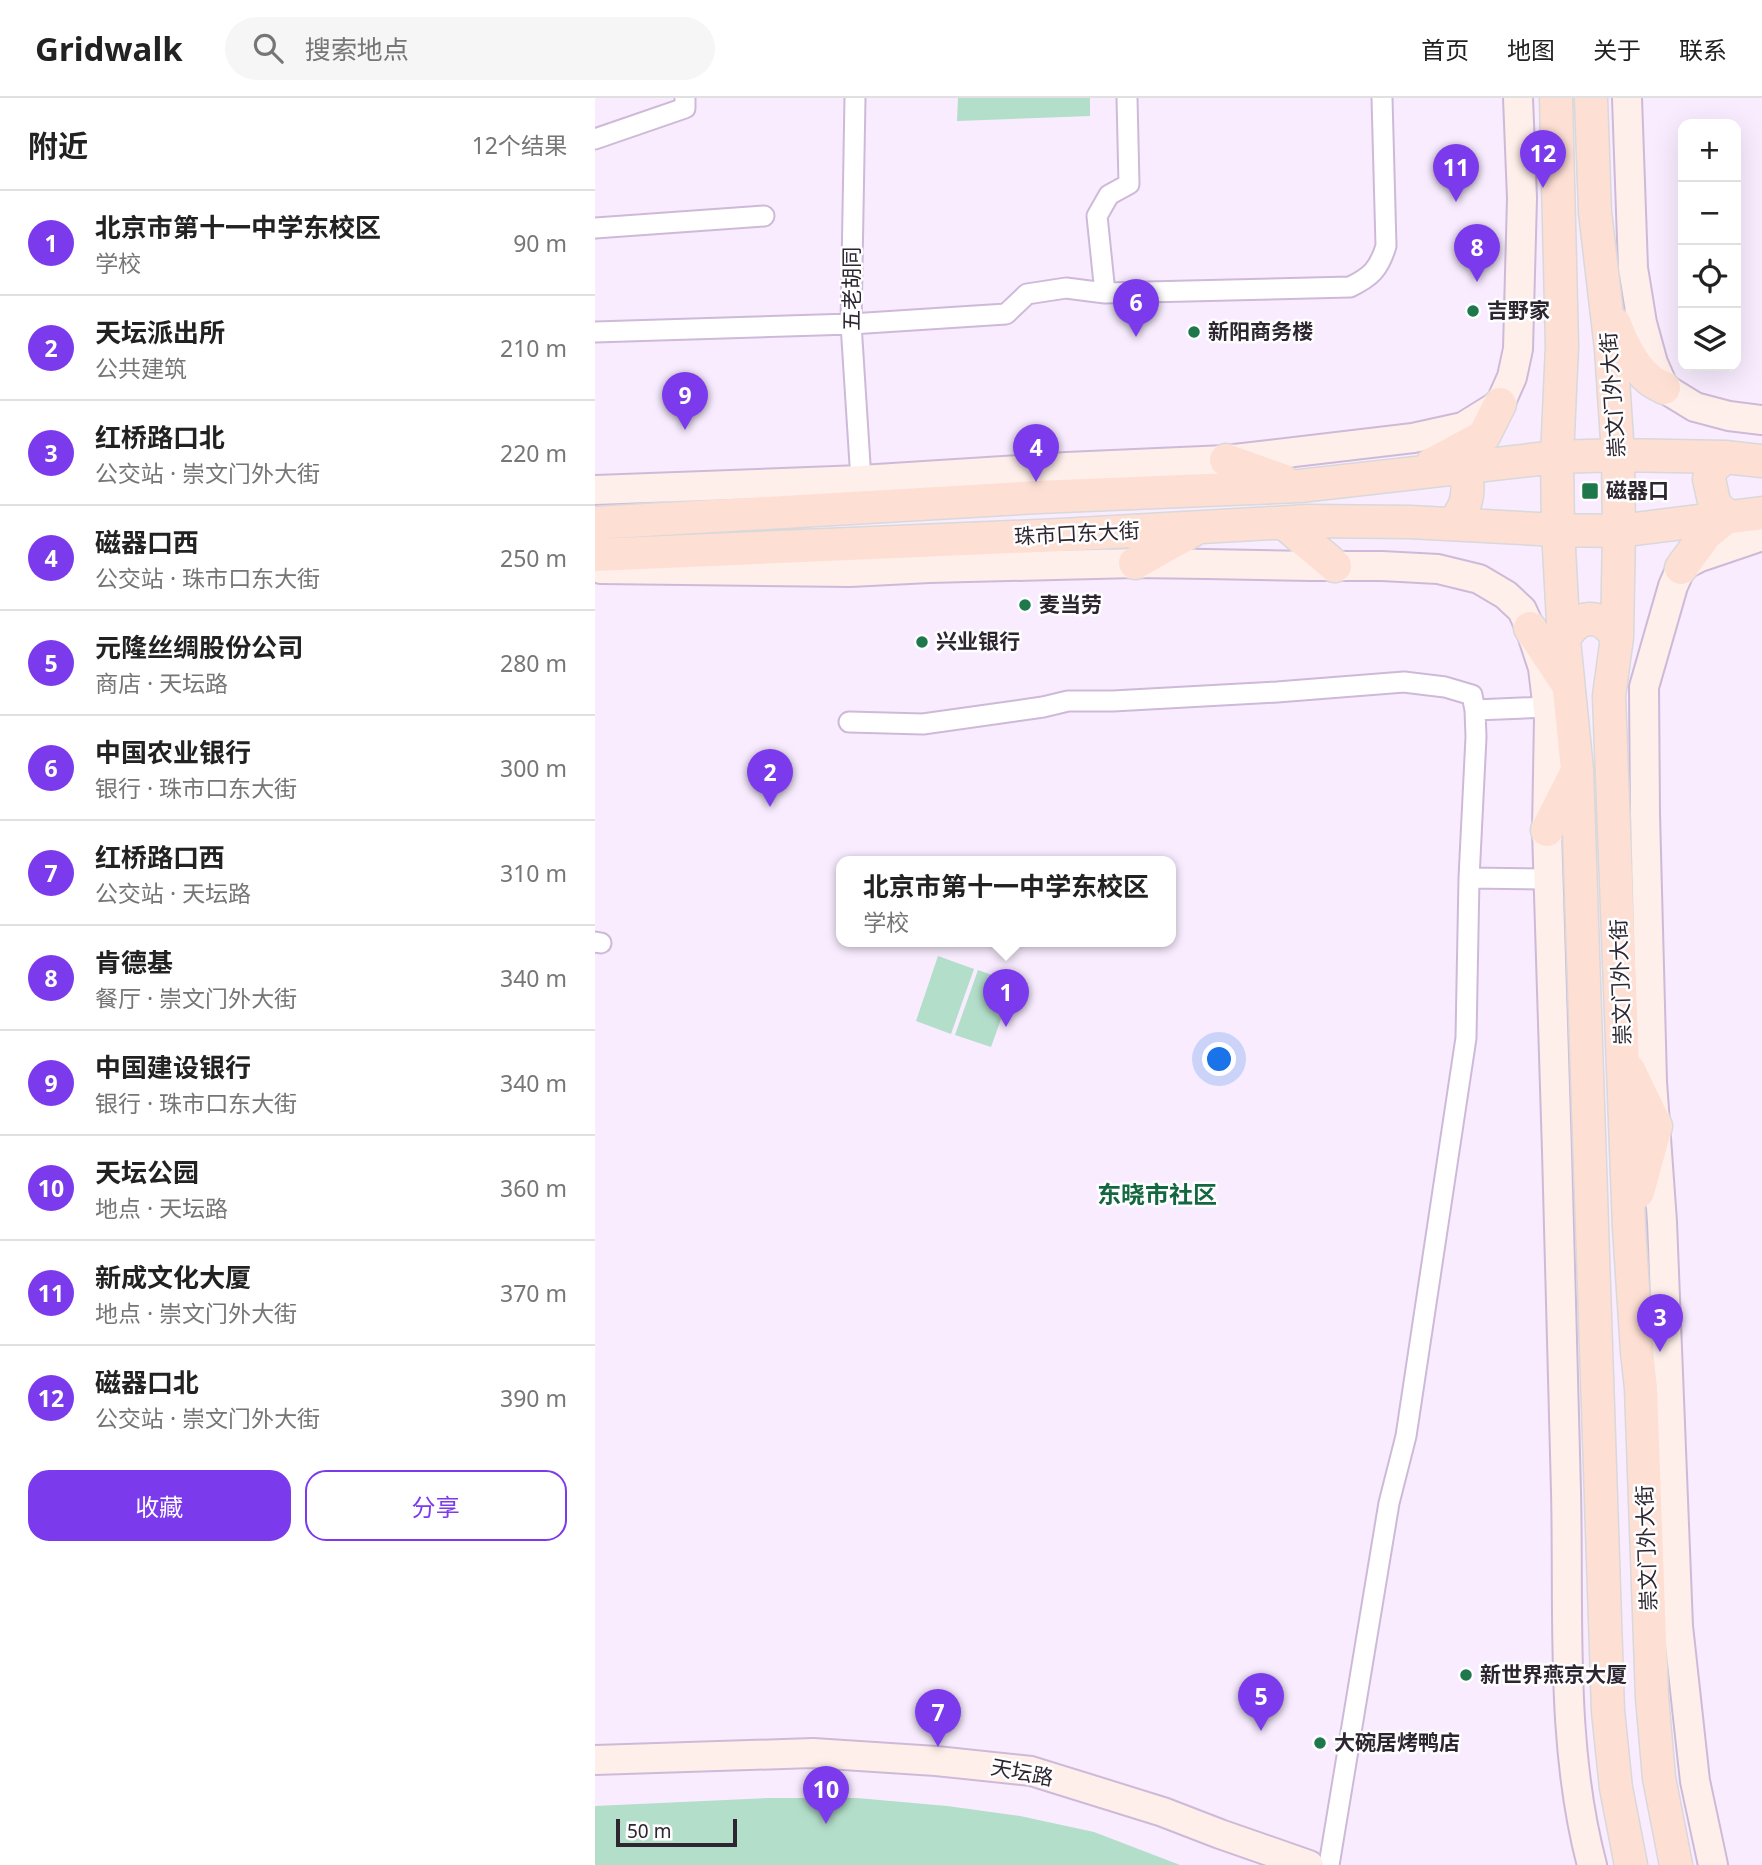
<!DOCTYPE html>
<html lang="zh">
<head>
<meta charset="utf-8">
<style>
  body { margin:0; font-family:"Noto Sans","Noto Sans SC",sans-serif; background:#f6f6f6; color:#222 }
  .controls { position:absolute; right:21px; top:21px; display:grid; overflow:hidden; border-radius:14px; box-shadow:0 7px 28px #0002 }
  .controls button { width:63px; height:63px; display:grid; place-items:center; padding:0; border:0; border-bottom:2px solid #e0e0e0; background:#fff; color:#222; font:35px sans-serif }
  .scale { position:absolute; left:21px; bottom:18px; width:121px; box-sizing:border-box; padding-left:7px; border:4px solid #2d2631; border-top:0; font-size:19px; line-height:24px; white-space:nowrap; color:#2d2631; -webkit-text-stroke:5px #fefefe; paint-order:stroke }
  .you { position:absolute; left:625px; top:962px; width:24px; height:24px; margin:-18px; border:5px solid #fff; border-radius:50%; background:#1a73e8; box-shadow:0 0 0 10px #1a73e833 }
  .badge { display:grid; place-items:center; width:46px; height:46px; border-radius:50%; background:#7c3aed; color:#fff; font-size:23px; font-weight:700 }
  .pin { position:absolute; translate:-50% -58px; filter:drop-shadow(0 2px 4px #0008) }
  .pin::after { content:''; position:absolute; top:37px; width:24px; height:21px; background:inherit; clip-path:polygon(0 0,100% 0,50% 100%) }
  .popup { position:absolute; left:241px; top:758px; width:340px; height:91px; box-sizing:border-box; display:grid; place-content:center; border-radius:14px; background:#fff; filter:drop-shadow(0 2px 5px #0005); font-size:23px; white-space:nowrap; color:#767676 }
  .popup b { font-size:26px; color:#222 }
  .popup::after { content:''; position:absolute; left:50%; top:100%; margin-left:-14px; border:14px solid transparent; border-top-color:#fff }
  .list { margin:0; padding:0; list-style:none }
  h2 { display:flex; justify-content:space-between; align-items:center; height:91px; margin:0; padding:0 28px; font-size:30px }
  h2 small { font-size:23px; font-weight:400; color:#767676 }
  .list li { display:grid; grid-template-columns:46px 1fr auto; gap:21px; align-items:center; box-sizing:border-box; height:105px; padding:0 28px; border-top:2px solid #e0e0e0 }
  .list b { display:block; font-size:26px; white-space:nowrap }
  .list p { margin:0; font-size:23px; white-space:nowrap; color:#767676 }
  .list em { font-size:23px; font-style:normal; color:#767676 }
  .actions { display:flex; gap:14px; padding:21px 28px }
  .actions a { flex:1; padding:16px 0; border:2px solid #7c3aed; border-radius:21px; text-align:center; font-size:24px; color:#7c3aed }
  .actions .main { background:#7c3aed; color:#fff }
  .icon { flex:none; width:38px; height:38px; fill:none; stroke:currentColor; stroke-width:2; stroke-linecap:round; stroke-linejoin:round }
  .map { position:relative; flex:none; width:1167px; height:1767px; overflow:hidden }
  header { display:flex; align-items:center; gap:42px; box-sizing:border-box; height:98px; padding:0 35px; background:#fff; border-bottom:2px solid #e0e0e0 }
  header strong { font-size:33px }
  nav { display:flex; gap:38px; margin-inline-start:auto; font-size:24px }
  .search { width:490px; height:63px; background:#f6f6f6; display:flex; align-items:center; gap:18px; box-sizing:border-box; padding:0 24px; border-radius:38px; color:#767676; font-size:26px }
  main { display:flex }
  aside { flex:1; background:#fff }
  .map>svg:first-child { display:block }
  .green { fill:#b3deca }
  .lines { fill:none; stroke-linecap:round; stroke-linejoin:round }
  .street-casing { stroke:#cebad8; stroke-width:23 }
  .secondary-casing { stroke:#cebad8; stroke-width:32 }
  .primary-casing { stroke:#d9d8da; stroke-width:35 }
  .street { stroke:#fff; stroke-width:19 }
  .secondary { stroke:#ffefea; stroke-width:28 }
  .primary { stroke:#fedfd4; stroke-width:32 }
  .poi-dot { fill:#1e784c; stroke:#fefefe; stroke-width:2.5 }
  .labels { text-anchor:middle; stroke-width:5; stroke-linejoin:round; paint-order:stroke }
  .street-label { font-size:21px; fill:#2d2631; stroke:#fefefe }
  .poi-label { font-size:21px; font-weight:bold; fill:#2d2631; stroke:#fefefe; text-anchor:start }
  .quarter-label { font-size:24px; font-weight:bold; fill:#146740; stroke:#fefefe }
</style>
</head>
<body>
<header>
<strong>Gridwalk</strong>
<div class="search"><svg class="icon" aria-label="search" viewBox="0 0 24 24"><circle cx="10" cy="10" r="6"/><path d="M15 15l6 6"/></svg>搜索地点</div>
<nav><a>首页</a><a>地图</a><a>关于</a><a>联系</a></nav>
</header>
<main>
<aside>
<h2>附近<small>12个结果</small></h2>
<ul class="list">
<li><span class="badge">1</span><div><b>北京市第十一中学东校区</b><p>学校</p></div><em>90 m</em></li>
<li><span class="badge">2</span><div><b>天坛派出所</b><p>公共建筑</p></div><em>210 m</em></li>
<li><span class="badge">3</span><div><b>红桥路口北</b><p>公交站 · 崇文门外大街</p></div><em>220 m</em></li>
<li><span class="badge">4</span><div><b>磁器口西</b><p>公交站 · 珠市口东大街</p></div><em>250 m</em></li>
<li><span class="badge">5</span><div><b>元隆丝绸股份公司</b><p>商店 · 天坛路</p></div><em>280 m</em></li>
<li><span class="badge">6</span><div><b>中国农业银行</b><p>银行 · 珠市口东大街</p></div><em>300 m</em></li>
<li><span class="badge">7</span><div><b>红桥路口西</b><p>公交站 · 天坛路</p></div><em>310 m</em></li>
<li><span class="badge">8</span><div><b>肯德基</b><p>餐厅 · 崇文门外大街</p></div><em>340 m</em></li>
<li><span class="badge">9</span><div><b>中国建设银行</b><p>银行 · 珠市口东大街</p></div><em>340 m</em></li>
<li><span class="badge">10</span><div><b>天坛公园</b><p>地点 · 天坛路</p></div><em>360 m</em></li>
<li><span class="badge">11</span><div><b>新成文化大厦</b><p>地点 · 崇文门外大街</p></div><em>370 m</em></li>
<li><span class="badge">12</span><div><b>磁器口北</b><p>公交站 · 崇文门外大街</p></div><em>390 m</em></li>
</ul>
<div class="actions"><a class="main">收藏</a><a>分享</a></div>
</aside>
<div class="map">
<svg width="1167" height="1767" viewBox="0 0 1167 1767">
  <rect width="100%" height="100%" fill="#f8ecfe"/>
  <!-- green -->
  <path class="green" d="M 363,0 L 495,0 L 495,18 L 362,23 Z
    M 343,858 L 379,871 L 356,936 L 321,923 Z
    M 383,872 L 419,885 L 396,949 L 360,937 Z
    M 175,1700 L 262,1700 L 352,1708 L 425,1718 L 499,1734 L 585,1767 L 0,1767 L 0,1708 Z"/>
  <g class="lines">
    <!-- street casing -->
    <g class="street-casing">
      <path id="street" d="M 260,0 L 256,226 L 266,382
        M 0,41 L 90,10 L 90,0
        M 0,130 L 169,118
        M 510,195 L 502,118 L 514,97 L 534,86 L 532,0
        M 0,234 L 256,226 L 411,216 L 432,196 L 471,190 L 510,195 L 755,189 C 776,179 784,171 791,148 L 787,0
        M 254,624 L 328,626 L 448,609 L 473,603 L 518,603 L 682,594 L 809,584 L 850,589 L 877,597 L 880,612
        M 874,780 L 954,781
        M 0,844 L 6,845
        M 734,1767 L 794,1405 L 811,1338 L 871,940 L 874,780 L 881,639 L 880,612 L 952,609"/>
    </g>
    <!-- secondary casing -->
    <g class="secondary-casing">
      <path id="secondary" d="M 1032,0 L 1038,170 L 1047,225 L 1058,265 L 1069,290 L 1100,309 L 1134,318 L 1167,322
        M 0,392 L 266,382 L 472,369 L 631,362 L 818,340 L 868,329 L 905,306 L 917,279 L 923,251 L 927,100 L 923,0
        M 6,471 L 255,474 L 334,470 L 540,465 L 612,466 L 716,468 L 787,468 L 843,471 L 884,481 L 911,497 L 927,512 L 935,530 L 948,570 L 954,621 L 952,732 C 960,952 965,1173 971,1393 C 974,1516 965,1647 997,1767
        M 0,1662 L 218,1655 L 341,1663 L 436,1673 L 568,1714 L 625,1736 L 714,1767
        M 1118,1767 L 1100,1683 L 1083,1528 L 1067,1124 L 1057,984 L 1050,716 L 1049,589 L 1078,488 L 1086,470 L 1091,466 L 1105,459 L 1167,438"/>
    </g>
    <!-- primary casing -->
    <g class="primary-casing">
      <path id="primary" d="M 961,0 L 967,248 L 962,359 L 963,432 L 969,542 L 982,672 L 1013,1613 L 1021,1690 L 1036,1767
        M 996,0 L 1000,114 L 1016,251 L 1023,357 L 1024,433 L 1022,539 L 1014,598 L 1034,1129 L 1042,1254 L 1046,1290 L 1057,1599 L 1064,1680 L 1081,1767
        M 1020,226 C 1026,244 1039,269 1054,281 C 1058,285 1064,287 1069,290
        M 631,362 L 687,382
        M 837,366 L 889,338 L 905,306
        M 0,425 L 443,399 L 705,388 L 962,359 L 1023,357 L 1130,359 L 1167,363
        M 689,425 L 740,468
        M 858,425 C 870,411 874,400 872,381 L 860,369
        M 0,457 L 466,437 L 713,423 L 815,424 L 963,432 L 1024,433 L 1167,415
        M 540,465 L 597,433
        M 1086,470 L 1111,436 L 1133,418 L 1120,408 L 1114,381 L 1116,371 L 1130,359
        M 935,530 L 971,584
        M 969,542 C 982,515 1006,514 1022,539
        M 952,732 L 980,677
        M 1034,972 L 1061,1028 L 1043,1094"/>
    </g>
    <!-- street -->
    <use href="#street" class="street"/>
    <!-- secondary -->
    <use href="#secondary" class="secondary"/>
    <!-- primary -->
    <use href="#primary" class="primary"/>
  </g>
  <!-- markers -->
  <g class="poi-dot">
    <circle cx="878" cy="213" r="7"/>
    <circle cx="599" cy="234" r="7"/>
    <rect x="986" y="384" width="18" height="18" rx="3.5"/>
    <circle cx="430" cy="507" r="7"/>
    <circle cx="327" cy="544" r="7"/>
    <circle cx="871" cy="1577" r="7"/>
    <circle cx="725" cy="1645" r="7"/>
  </g>
  <g class="labels">
    <!-- street labels -->
    <g class="street-label">
      <text transform="translate(257 191) rotate(-90)" y="7">五老胡同</text>
      <text transform="translate(1018 297) rotate(-94)" y="7">崇文门外大街</text>
      <text transform="translate(482 436) rotate(-3)" y="7">珠市口东大街</text>
      <text transform="translate(1026 884) rotate(-92)" y="7">崇文门外大街</text>
      <text transform="translate(1052 1450) rotate(-92)" y="7">崇文门外大街</text>
      <text transform="translate(427 1675) rotate(11)" y="7">天坛路</text>
    </g>
    <!-- poi labels -->
    <g class="poi-label">
      <text x="892" y="220">吉野家</text>
      <text x="613" y="241">新阳商务楼</text>
      <text x="1011" y="400">磁器口</text>
      <text x="444" y="514">麦当劳</text>
      <text x="341" y="551">兴业银行</text>
      <text x="885" y="1584">新世界燕京大厦</text>
      <text x="739" y="1652">大碗居烤鸭店</text>
    </g>
    <!-- quarter labels -->
    <g class="quarter-label">
      <text x="562" y="1105">东晓市社区</text>
    </g>
  </g>
</svg>
<div class="controls">
<button>+</button>
<button>−</button>
<button><svg class="icon" aria-label="locate" viewBox="0 0 24 24"><circle cx="12" cy="12" r="6"/><path d="M12 2v4M12 18v4M2 12h4M18 12h4"/></svg></button>
<button><svg class="icon" aria-label="layers" viewBox="0 0 24 24"><path d="M12 4l9 5-9 5-9-5zM3 14l9 5 9-5"/></svg></button>
</div>
<div class="scale">50 m</div>
<div class="you"></div>
<div class="pin badge" style="left:411px;top:929px">1</div>
<div class="popup"><b>北京市第十一中学东校区</b>学校</div>
<div class="pin badge" style="left:175px;top:709px">2</div>
<div class="pin badge" style="left:1065px;top:1254px">3</div>
<div class="pin badge" style="left:441px;top:384px">4</div>
<div class="pin badge" style="left:666px;top:1633px">5</div>
<div class="pin badge" style="left:541px;top:239px">6</div>
<div class="pin badge" style="left:343px;top:1649px">7</div>
<div class="pin badge" style="left:882px;top:184px">8</div>
<div class="pin badge" style="left:90px;top:332px">9</div>
<div class="pin badge" style="left:231px;top:1726px">10</div>
<div class="pin badge" style="left:861px;top:104px">11</div>
<div class="pin badge" style="left:948px;top:90px">12</div>
</div>
</main>
</body>
</html>
